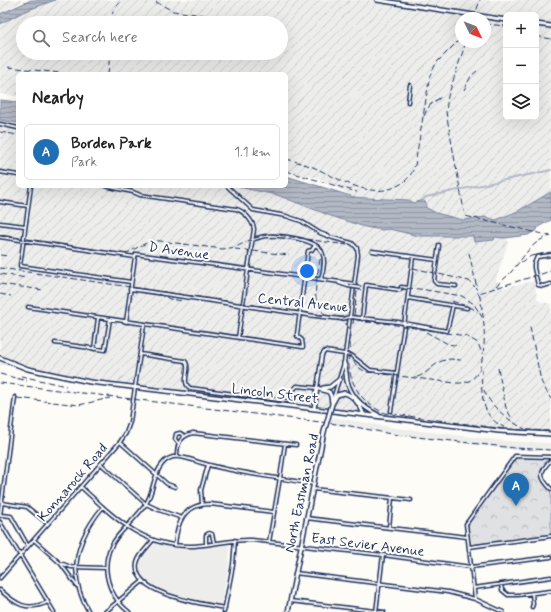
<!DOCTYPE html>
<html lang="en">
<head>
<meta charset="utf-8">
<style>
  body { margin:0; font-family:Mynerve,sans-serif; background:#f2f2f2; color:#222 }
  .controls { position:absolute; right:12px; top:12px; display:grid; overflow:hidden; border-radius:6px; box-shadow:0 4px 16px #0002 }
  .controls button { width:36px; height:36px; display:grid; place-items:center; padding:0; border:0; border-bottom:1px solid #e0e0e0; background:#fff; color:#222; font:20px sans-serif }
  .compass { position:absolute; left:455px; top:12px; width:36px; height:36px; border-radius:50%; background:#fff; box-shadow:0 4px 16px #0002; rotate:133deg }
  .you { position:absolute; left:307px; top:271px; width:14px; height:14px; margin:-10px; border:3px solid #fff; border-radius:50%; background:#1a73e8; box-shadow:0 0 0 6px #1a73e833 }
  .badge { display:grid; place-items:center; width:26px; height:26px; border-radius:50%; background:#1f6fb2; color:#fff; font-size:13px; font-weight:700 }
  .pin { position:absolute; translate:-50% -33px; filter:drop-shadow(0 1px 2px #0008) }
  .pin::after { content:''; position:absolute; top:21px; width:14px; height:12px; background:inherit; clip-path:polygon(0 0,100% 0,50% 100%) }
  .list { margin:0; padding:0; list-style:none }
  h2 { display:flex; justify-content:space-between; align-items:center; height:52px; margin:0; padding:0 16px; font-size:17px }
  h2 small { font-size:13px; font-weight:400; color:#767676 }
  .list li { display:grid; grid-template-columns:26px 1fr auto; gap:12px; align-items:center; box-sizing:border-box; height:56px; margin:0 8px 8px; padding:0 8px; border:1px solid #e0e0e0; border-radius:6px }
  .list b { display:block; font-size:15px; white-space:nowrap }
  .list p { margin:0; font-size:13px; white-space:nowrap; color:#767676 }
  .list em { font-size:13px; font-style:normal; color:#767676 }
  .icon { flex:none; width:22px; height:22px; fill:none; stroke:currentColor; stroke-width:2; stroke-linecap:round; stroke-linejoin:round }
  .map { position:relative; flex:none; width:551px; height:612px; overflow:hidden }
  .search { position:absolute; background:#fff; box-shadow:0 4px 16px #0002; left:16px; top:16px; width:272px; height:44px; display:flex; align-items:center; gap:10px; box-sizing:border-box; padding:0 14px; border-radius:22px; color:#767676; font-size:15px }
  .panel { position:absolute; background:#fff; box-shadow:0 4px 16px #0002; left:16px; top:72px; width:272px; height:116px; border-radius:6px }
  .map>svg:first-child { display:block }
  .built { fill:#edeeec }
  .industrial { fill:url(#industrial-furrows); fill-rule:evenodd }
  .park { fill:url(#park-crowns); stroke:#7e88a0 }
  .water { fill:url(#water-rules); stroke:#76819c }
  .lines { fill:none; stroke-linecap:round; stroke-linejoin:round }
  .canal { stroke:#b3b8c5; stroke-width:2 }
  .minor-casing { stroke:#1b2f5e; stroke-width:5 }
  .major-casing { stroke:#1b2f5e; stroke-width:6 }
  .minor { stroke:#fdfcf7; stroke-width:2 }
  .major { stroke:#fdfcf7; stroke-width:3 }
  .rail { stroke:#1b2f5e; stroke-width:1; stroke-dasharray:6 3; stroke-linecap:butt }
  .minor-bridge-casing { stroke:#1b2f5e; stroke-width:5; stroke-linecap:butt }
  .major-bridge-casing { stroke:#1b2f5e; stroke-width:6; stroke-linecap:butt }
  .minor-bridge { stroke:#fdfcf7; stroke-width:2 }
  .major-bridge { stroke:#fdfcf7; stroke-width:3 }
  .labels { text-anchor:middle; stroke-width:4; stroke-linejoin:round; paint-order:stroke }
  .street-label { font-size:14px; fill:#1b2f5e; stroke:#fdfcf7 }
</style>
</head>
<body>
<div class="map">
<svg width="551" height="612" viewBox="0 0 551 612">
  <defs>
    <pattern id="industrial-furrows" width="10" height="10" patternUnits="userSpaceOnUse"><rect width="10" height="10" fill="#edeeec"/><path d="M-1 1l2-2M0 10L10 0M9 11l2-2" fill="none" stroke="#cbcccd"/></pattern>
    <pattern id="park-crowns" width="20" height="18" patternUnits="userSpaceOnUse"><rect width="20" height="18" fill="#e0e1e3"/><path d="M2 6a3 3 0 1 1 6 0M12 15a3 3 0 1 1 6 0" fill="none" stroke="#c0c1c5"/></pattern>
    <pattern id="water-rules" width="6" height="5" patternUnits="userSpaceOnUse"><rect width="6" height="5" fill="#b3b8c5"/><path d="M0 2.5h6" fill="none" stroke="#9196a3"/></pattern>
  </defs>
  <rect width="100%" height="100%" fill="#fdfcf7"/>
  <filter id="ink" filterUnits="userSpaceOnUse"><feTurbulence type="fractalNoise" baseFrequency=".025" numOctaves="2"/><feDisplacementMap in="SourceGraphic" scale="8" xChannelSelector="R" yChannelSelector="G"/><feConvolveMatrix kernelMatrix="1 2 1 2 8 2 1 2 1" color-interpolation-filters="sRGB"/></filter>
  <g filter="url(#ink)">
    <!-- built -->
    <path class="built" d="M 331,417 L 396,428 L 506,441 L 551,443 L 551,451 L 513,450 L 397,435 L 329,424 Z
      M 155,543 L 167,546 L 188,548 L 229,544 L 230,553 L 228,571 L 221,605 L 201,603 L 184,598 L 166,592 L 145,580 L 140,571 L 140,563 L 143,555 Z"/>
    <!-- industrial -->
    <path class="industrial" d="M 0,0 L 25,0 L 0,13 Z
      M 51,0 L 551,0 L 551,192 L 518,211 L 496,220 L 486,217 L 463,220 L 436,213 L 409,200 L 365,198 L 354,197 L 319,178 L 286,172 L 286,74 L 18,74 L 18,96 L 0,94 L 0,24 L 7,19 L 28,11 ZM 506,15 L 536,15 L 536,117 L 506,117 ZM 461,18 L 485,18 L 485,42 L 461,42 ZM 23,23 L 281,23 L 281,53 L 23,53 Z
      M 0,120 L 18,123 L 18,186 L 238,186 L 244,188 L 277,195 L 344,220 L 375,229 L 389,229 L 419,236 L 473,236 L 474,242 L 498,237 L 508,237 L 508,242 L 496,280 L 502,288 L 534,281 L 538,301 L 551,304 L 551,436 L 520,436 L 482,432 L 137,390 L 70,381 L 29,372 L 6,365 L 0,366 Z"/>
    <!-- park -->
    <path class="park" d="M 514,457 L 551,458 L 551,460 L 542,470 L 541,476 L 551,488 L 551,535 L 470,545 L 468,524 Z"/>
    <!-- water -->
    <path class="water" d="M 31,0 L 55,0 L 23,12 L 0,24 L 0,14 Z
      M 0,100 L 18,102 L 18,123 L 0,120 Z
      M 286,176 L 354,197 L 365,198 L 409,200 L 414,203 L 423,200 L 427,204 L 425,207 L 436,213 L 463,220 L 486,217 L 496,220 L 518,211 L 551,192 L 551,220 L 538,227 L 537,230 L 528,235 L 504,238 L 495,237 L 494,240 L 474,242 L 473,236 L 419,236 L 389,229 L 382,230 L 365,227 L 331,216 L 277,195 L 243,188 L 238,186 L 286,186 Z"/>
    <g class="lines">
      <!-- canal -->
      <path class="canal" d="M 423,200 L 426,197 L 551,170"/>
      <!-- minor casing -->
      <g class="minor-casing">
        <path id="minor" d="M 408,102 L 410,85
          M 0,124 L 18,128
          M 0,172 L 18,175
          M 31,186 L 20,266 L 131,282
          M 105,186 L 133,192 L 140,195 L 236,209 C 244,211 253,221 254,229 L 238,338
          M 227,186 L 253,210 L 286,216 L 301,221 L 320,233 L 333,238 L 352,243 L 357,248 L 358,255 L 344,363 L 333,399
          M 0,202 L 28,206
          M 0,223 L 25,226
          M 0,237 L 135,257
          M 252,240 C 257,238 262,236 267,236 C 280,235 317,239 322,252 C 326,260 323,271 321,279
          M 439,245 L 434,281 L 437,284 L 456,286
          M 372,251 L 437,260
          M 551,255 L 537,257 L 534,264 L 534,268 L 538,285 L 543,286 L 551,284
          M 135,257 L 136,254 L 143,255 L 355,284
          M 339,283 L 348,286
          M 130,289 L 315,316 L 342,319 L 350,317 L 398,322 L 447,331 L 453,305
          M 408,298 L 467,308
          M 28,307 L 303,347 L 302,340 L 297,336 L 297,334 L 308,251 L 312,250 L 315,245
          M 362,319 L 366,285 L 400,290 L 401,287 L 409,288
          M 126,322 L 135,257
          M 55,343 L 105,350 L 110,319
          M 94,349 L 98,318
          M 140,354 L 185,361 C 192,369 180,382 190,388 L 287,401 L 291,399 L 294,389 L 297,386 L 317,388 L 322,355 L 325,351 L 351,355 L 370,370 L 396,373
          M 391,411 L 404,326 L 413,257
          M 120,442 L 167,484 L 175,487
          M 178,443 L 175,439 L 176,434 L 180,433 L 185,436
          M 177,456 C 177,444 180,436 193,433 L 296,445
          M 551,460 C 539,472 539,477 551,489
          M 101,464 L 146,504 L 159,510 L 182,518
          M 81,487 C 115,518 143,548 194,546 C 213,545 232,539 252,540 L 383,555 L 471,567 L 551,557
          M 313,489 L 411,500
          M 2,503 L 27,507 L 48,524
          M 202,504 L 201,490 L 208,465
          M 1,515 L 11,516 L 28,546
          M 0,516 L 15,397
          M 306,518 L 467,537
          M 0,522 L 54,612
          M 389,527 L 392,498
          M 34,540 L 61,564 L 77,586
          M 153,540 C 148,547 139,554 137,563 C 131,595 204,604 225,608
          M 269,542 L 280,478 L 285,444
          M 206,544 L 206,535 L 209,533 L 212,534 L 214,543
          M 175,545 C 177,522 184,504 210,504 L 274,512
          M 469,547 L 551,536
          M 63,564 L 71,567 L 106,568
          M 295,573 L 448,592 L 475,599 L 503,612
          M 0,578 L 120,442 L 126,433 L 130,422 L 144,325
          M 501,584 L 502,590 L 508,595 L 518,595 L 551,591
          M 474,588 L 551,577
          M 0,590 C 16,604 26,612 48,602
          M 532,593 L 533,604 L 532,607
          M 475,599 L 466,524 L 515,456 L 551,457
          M 290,601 L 384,612
          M 89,612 C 66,574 76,539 103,507
          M 105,612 L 143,581
          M 129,612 C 106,594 98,561 117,537 C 126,526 141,513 147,502 C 155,488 154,462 173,457 C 182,455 194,461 202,463 C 239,474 276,477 313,484
          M 224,612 L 233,565 L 235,540
          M 376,612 L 383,555"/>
      </g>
      <!-- major casing -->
      <g class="major-casing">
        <path id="major" d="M 377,0 L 506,20
          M 536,24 L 551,26
          M 0,358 L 28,369 L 90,382 L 499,431 L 551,434
          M 344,363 C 346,369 346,375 347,381 C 351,397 364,408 378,415
          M 323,388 L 330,387 L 340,379
          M 332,404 L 337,395 L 345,393 C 354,396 361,406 364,415
          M 314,409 L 317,388 L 329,392 L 331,396 L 332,403
          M 288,612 L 324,432"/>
      </g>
      <!-- minor -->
      <use href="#minor" class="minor"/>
      <!-- major -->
      <use href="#major" class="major"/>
      <!-- rail -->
      <path class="rail" d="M 156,2 L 173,11 L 227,18
        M 474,18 L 480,0
        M 111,23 L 113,11 L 122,0
        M 485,24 L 506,26
        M 536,36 L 551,39
        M 466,42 L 448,96 L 446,112 L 465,216 L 551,236
        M 8,67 L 69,74
        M 108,74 L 110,53
        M 464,90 L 471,76 L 477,71
        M 424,116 C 426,111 428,108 431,104 L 441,97 L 430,105
        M 0,132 L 18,135
        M 286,159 C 295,161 304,164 313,167 C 338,178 370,200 397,186 C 406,182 412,175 415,165 L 430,75 L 437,62 L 461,38
        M 286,171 L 357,192
        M 0,236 L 125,254 L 152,240 L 223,249 L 236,247 L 252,239 L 270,234 L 347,245
        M 235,249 L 289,255
        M 469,253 L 477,288
        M 0,255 L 9,256
        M 320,259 C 318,276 308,306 327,315
        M 521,262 L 531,256 L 551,252
        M 0,268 L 371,322
        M 413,268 L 469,281 L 476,288 L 480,297
        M 0,274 L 27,278
        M 0,284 L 43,290
        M 389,286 L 400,288 L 420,289 L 462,296 L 474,304 L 482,317
        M 496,286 C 501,281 507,277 512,271 C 524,257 532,240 551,236
        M 0,294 L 11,296
        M 158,294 L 170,299 L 183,301
        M 452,301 L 472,308 L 477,312
        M 337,320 C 348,321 351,330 351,340
        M 366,322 L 383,323 L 466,336 L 478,343 L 482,354
        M 353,324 L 357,291
        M 530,327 L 541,381 L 544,387 L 551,399
        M 426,332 L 448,344 L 459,346
        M 350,343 C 350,356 353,367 367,372 L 455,383 C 480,385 482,364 484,345 C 485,327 483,311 479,293 L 551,271
        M 349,354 C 346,380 361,404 385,413 L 505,429 L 551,431
        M 498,368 L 506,408 L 511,417
        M 482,369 C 481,391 480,417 504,427
        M 0,374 L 27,381
        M 21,376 L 66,386
        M 417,377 C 428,374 433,363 445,360 C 450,358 456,360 461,360
        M 0,383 L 345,425 L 391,434 L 426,438 L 515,448 L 551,450
        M 484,390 C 489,405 510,422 525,429
        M 17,398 L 79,405 L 110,398"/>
      <!-- minor-bridge casing -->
      <g class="minor-bridge-casing">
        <path id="minor-bridge" d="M 348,286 L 361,288"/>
      </g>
      <!-- major-bridge casing -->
      <g class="major-bridge-casing">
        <path id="major-bridge" d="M 324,432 L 332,404"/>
      </g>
      <!-- minor-bridge -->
      <use href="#minor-bridge" class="minor-bridge"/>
      <!-- major-bridge -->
      <use href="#major-bridge" class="major-bridge"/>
    </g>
  </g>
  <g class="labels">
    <!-- street labels -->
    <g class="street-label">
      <text transform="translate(179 250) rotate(8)" y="5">D Avenue</text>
      <text transform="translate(303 302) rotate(6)" y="5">Central Avenue</text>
      <text transform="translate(275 393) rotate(7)" y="5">Lincoln Street</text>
      <text transform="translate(72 482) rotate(-49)" y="5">Konnarock Road</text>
      <text transform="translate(301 493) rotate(-78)" y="5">North Eastman Road</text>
      <text transform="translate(368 544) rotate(7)" y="5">East Sevier Avenue</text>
    </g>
  </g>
</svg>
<div class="controls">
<button>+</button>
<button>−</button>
<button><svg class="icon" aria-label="layers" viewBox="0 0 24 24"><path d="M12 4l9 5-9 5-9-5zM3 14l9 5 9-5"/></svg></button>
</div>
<svg class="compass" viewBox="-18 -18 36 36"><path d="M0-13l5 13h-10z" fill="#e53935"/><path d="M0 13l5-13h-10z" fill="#767676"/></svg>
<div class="you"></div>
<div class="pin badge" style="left:516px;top:506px">A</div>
<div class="search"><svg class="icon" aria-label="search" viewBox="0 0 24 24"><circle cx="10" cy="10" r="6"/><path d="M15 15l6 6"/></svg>Search here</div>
<section class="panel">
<h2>Nearby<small></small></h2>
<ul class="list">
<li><span class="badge">A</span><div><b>Borden Park</b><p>Park</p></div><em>1.1 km</em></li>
</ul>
</section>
</div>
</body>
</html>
